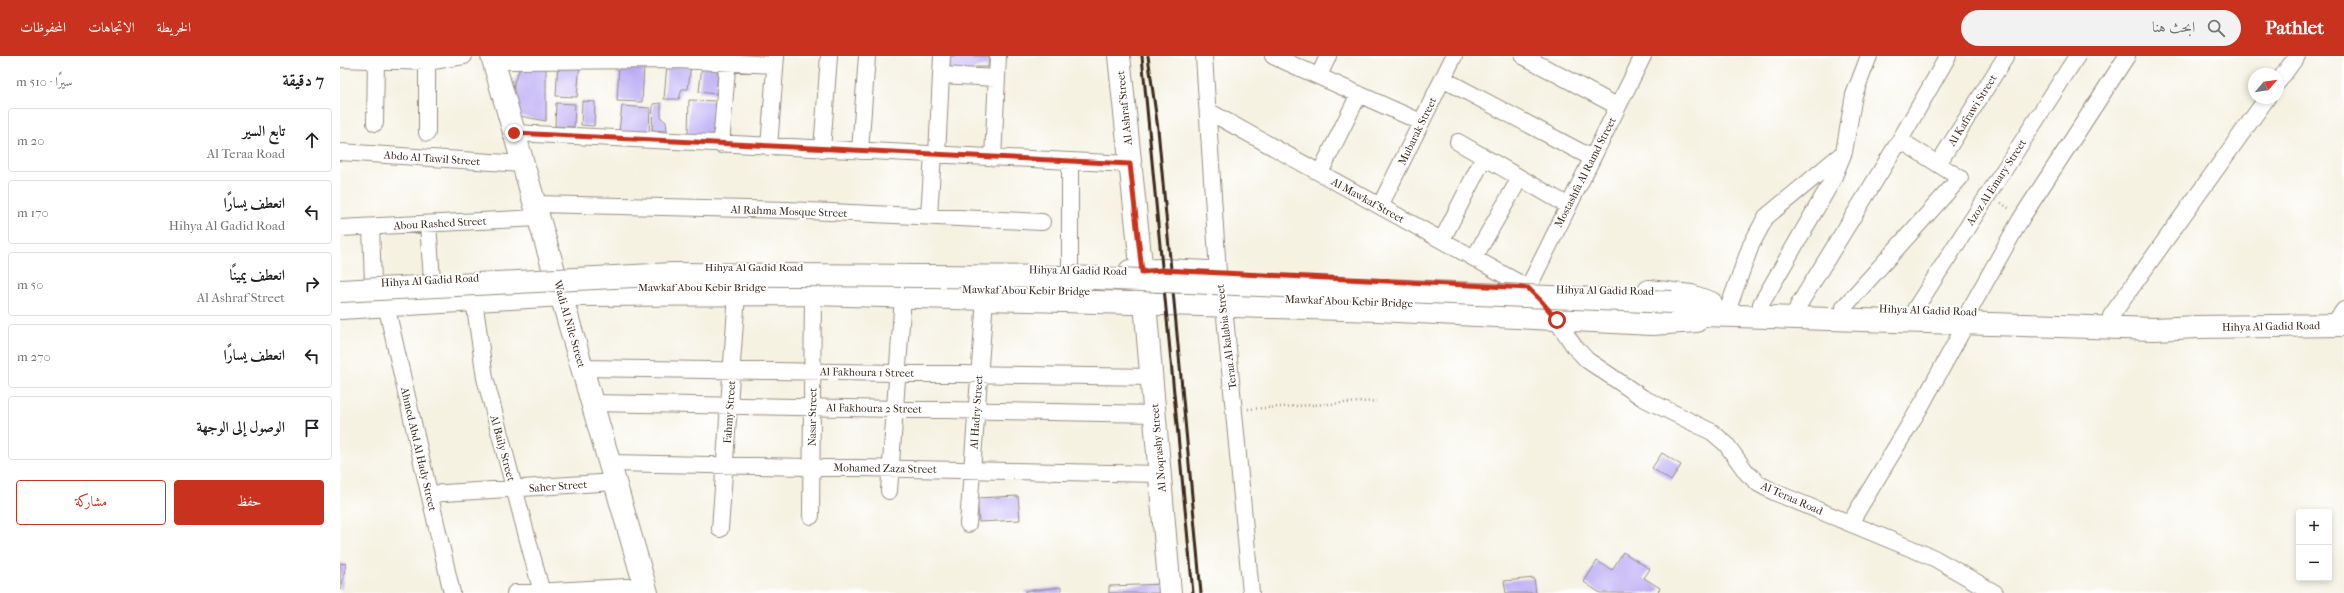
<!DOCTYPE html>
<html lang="ar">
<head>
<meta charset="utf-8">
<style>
  body { margin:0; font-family:"IM FELL French Canon",Amiri,serif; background:#f2f2f2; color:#202124; direction:rtl }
  .controls { position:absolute; right:12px; bottom:12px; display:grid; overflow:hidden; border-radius:4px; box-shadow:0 2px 6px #0003 }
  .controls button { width:36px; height:36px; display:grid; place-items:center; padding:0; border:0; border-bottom:1px solid #e0e0e0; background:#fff; color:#202124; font:20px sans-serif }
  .compass { position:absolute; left:1908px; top:12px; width:36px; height:36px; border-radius:50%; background:#fff; box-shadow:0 2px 6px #0003; rotate:61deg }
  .stop { position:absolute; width:12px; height:12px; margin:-9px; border:3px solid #c8321e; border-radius:50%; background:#fff }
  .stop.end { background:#c8321e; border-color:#fff; box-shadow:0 1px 4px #0008 }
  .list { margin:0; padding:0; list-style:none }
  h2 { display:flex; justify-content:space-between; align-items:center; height:52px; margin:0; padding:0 16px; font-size:17px }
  h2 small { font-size:13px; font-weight:400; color:#757577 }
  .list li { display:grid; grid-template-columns:26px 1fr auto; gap:12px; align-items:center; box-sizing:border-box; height:64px; margin:0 8px 8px; padding:0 8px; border:1px solid #e0e0e0; border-radius:4px }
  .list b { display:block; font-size:15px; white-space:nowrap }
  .list p { margin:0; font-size:13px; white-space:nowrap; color:#757577 }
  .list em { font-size:13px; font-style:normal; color:#757577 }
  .actions { display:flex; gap:8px; padding:12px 16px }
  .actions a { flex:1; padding:9px 0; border:1px solid #c8321e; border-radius:4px; text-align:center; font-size:14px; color:#c8321e }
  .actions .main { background:#c8321e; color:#fff }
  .icon { flex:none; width:22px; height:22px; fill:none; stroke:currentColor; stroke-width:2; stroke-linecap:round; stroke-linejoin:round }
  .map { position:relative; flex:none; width:2004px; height:537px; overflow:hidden; direction:ltr }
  header { display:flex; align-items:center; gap:24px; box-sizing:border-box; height:56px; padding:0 20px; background:#c8321e; color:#fff }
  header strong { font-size:19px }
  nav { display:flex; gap:22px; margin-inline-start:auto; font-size:14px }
  .search { width:280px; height:36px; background:#f2f2f2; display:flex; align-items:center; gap:10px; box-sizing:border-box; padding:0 14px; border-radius:22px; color:#757577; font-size:15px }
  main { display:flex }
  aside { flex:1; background:#fff }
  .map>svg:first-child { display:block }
  .building { fill:#baaaf4 }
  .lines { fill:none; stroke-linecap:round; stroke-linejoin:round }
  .street-casing { stroke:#988e80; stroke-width:18 }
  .secondary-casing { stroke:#988e80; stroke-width:24 }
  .primary-casing { stroke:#988e80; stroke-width:24 }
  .path { stroke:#988e80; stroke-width:2.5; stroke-dasharray:1 3; stroke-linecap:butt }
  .street { stroke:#fff; stroke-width:16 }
  .secondary { stroke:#fff; stroke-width:22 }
  .primary { stroke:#fff; stroke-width:22 }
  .rail { stroke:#3b2a1e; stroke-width:3 }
  .primary-bridge-casing { stroke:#988e80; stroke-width:24; stroke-linecap:butt }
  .primary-bridge { stroke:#fff; stroke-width:22 }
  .route { stroke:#c8321e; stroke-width:5 }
  .labels { text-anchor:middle; stroke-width:4; stroke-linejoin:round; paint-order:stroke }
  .street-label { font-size:11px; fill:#3b2a1e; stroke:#fff }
</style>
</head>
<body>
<header>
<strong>Pathlet</strong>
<div class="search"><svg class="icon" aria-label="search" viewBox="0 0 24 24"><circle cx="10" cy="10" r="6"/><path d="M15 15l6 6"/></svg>ابحث هنا</div>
<nav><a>الخريطة</a><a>الاتجاهات</a><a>المحفوظات</a></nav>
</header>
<main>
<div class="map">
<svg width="2004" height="537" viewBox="0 0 2004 537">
  <rect width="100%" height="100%" fill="#fff"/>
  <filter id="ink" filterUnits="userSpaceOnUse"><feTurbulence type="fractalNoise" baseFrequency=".025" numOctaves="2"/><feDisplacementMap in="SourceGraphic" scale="8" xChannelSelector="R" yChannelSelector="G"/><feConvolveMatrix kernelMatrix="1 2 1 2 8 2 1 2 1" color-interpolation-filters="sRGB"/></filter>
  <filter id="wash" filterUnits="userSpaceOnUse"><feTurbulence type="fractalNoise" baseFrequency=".012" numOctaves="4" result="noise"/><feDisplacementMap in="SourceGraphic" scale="16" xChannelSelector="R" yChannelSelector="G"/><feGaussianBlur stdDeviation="0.9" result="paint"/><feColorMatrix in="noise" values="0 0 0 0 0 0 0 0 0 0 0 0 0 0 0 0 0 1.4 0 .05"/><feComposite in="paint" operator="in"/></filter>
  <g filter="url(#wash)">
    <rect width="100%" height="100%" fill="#f5f2e2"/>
    <g id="blocks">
      <!-- building -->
      <path class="building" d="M 603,0 L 649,0 L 648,11 L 636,11 L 633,17 L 602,15 Z
        M 218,5 L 240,7 L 237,41 L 216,40 Z
        M 279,8 L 304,9 L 302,46 L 277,45 Z
        M 327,8 L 351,9 L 348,33 L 342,33 L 339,43 L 324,43 Z
        M 181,10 L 206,13 L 206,65 L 180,60 L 173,42 L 174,26 Z
        M 362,10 L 378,12 L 376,38 L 359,36 Z
        M 349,44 L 376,45 L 375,79 L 348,78 Z
        M 242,45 L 255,46 L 254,70 L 241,69 Z
        M 216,47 L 235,48 L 234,71 L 215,70 Z
        M 321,47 L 321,62 L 326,66 L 327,75 L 312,74 L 313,48 Z
        M 282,50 L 310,52 L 309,77 L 279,76 Z
        M 1322,397 L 1341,409 L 1331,425 L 1312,412 Z
        M 678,440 L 680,464 L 639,466 L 637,442 Z
        M 1283,496 L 1310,513 L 1304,522 L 1320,532 L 1317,537 L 1260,537 L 1244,526 L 1257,505 L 1272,514 Z
        M 0,507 L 6,508 L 1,534 L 0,533 Z
        M 1194,522 L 1196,537 L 1166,537 L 1164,525 Z
        M 827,528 L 828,537 L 769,537 L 769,530 Z
        M 721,531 L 721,537 L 685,537 L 685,535 Z"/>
    </g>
  </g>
  <g filter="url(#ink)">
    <use href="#blocks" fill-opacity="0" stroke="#988e80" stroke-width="1"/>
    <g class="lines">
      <!-- street casing -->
      <g class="street-casing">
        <path id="street" d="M 864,0 L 878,217 L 884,250 L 911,537
          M 933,0 L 1081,66
          M 1183,0 L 1277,50
          M 0,3 L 87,6 L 124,0
          M 153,5 L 337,4 L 435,9
          M 87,6 L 87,77
          M 601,19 L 657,22
          M 979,20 L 988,0
          M 1103,23 L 1252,102
          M 1938,26 L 1957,0
          M 868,55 L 1188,232 L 1210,255 L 1234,290 L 1247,304 L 1303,342 L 1372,376 L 1386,388 L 1407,417 L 1419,428 L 1434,436 L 1594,502 L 1655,537
          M 35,67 L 36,5
          M 174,77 L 789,108
          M 1118,86 L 1227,149
          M 381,89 L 388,0
          M 429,91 L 436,0
          M 482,94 L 489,0
          M 520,95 L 527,0
          M 0,96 L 183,108
          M 597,98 L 602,0
          M 653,102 L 658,0
          M 730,105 L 730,214
          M 1598,108 L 1666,0
          M 980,117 L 1019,38
          M 195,148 L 447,154 L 702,166
          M 1040,150 L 1114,0
          M 589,160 L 593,98
          M 88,168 L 92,224
          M 31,171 L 33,227
          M 0,172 L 199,162
          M 1102,184 L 1144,101
          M 1134,202 L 1180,122
          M 1188,232 L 1303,0
          M 134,244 L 145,322 L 202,537
          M 1390,247 L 1411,189 L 1426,161 L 1502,98
          M 1421,248 L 1492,125 L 1504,96 L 1514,39 L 1529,0
          M 46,249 L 112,537
          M 1458,250 L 1560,84 L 1608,0
          M 1504,251 L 1620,122 L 1560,84
          M 1575,253 L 1737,0
          M 1629,255 L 1682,161 L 1787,0
          M 1771,260 L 1927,42
          M 1992,270 L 2004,254
          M 243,312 L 812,321
          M 253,347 L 815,358
          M 270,407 L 820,418
          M 549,435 L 563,240
          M 89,438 L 275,426
          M 471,460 L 473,238
          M 1510,467 L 1582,348 L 1626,268
          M 628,468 L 645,243
          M 380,473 L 397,238
          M 175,537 L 305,530"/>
      </g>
      <!-- secondary casing -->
      <g class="secondary-casing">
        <path id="secondary" d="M 152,0 L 307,537
          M 779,0 L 805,247 L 830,537
          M 790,215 L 822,214 L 869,216
          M 1309,235 L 1351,240 L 1371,247
          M 0,252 L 222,239 L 473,238 L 1038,254 L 1312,268 L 1356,265"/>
      </g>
      <!-- primary casing -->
      <g class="primary-casing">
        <path id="primary" d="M 1330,258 L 1814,273 L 1857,271 L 2004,269"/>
      </g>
      <!-- path -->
      <path class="path" d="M 1661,147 L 1670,153
        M 908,353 L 1036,345"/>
      <!-- street -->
      <use href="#street" class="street"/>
      <!-- secondary -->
      <use href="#secondary" class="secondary"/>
      <!-- primary -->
      <use href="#primary" class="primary"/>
      <!-- rail -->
      <path class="rail" d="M 802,0 L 853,537
        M 808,0 L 818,73 L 861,537"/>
      <!-- primary-bridge casing -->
      <g class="primary-bridge-casing">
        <path id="primary-bridge" d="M 0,235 L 333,218 L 729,221 L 1332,246"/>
      </g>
      <!-- primary-bridge -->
      <use href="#primary-bridge" class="primary-bridge"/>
    </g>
  </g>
  <g class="lines" filter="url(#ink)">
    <!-- route -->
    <path class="route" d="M 174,77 L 790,108 L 802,216 L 822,214 L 1188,232 L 1202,246 L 1217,264"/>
  </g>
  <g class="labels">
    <!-- street labels -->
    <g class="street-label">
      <text transform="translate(784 52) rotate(-96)" y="4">Al Ashraf Street</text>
      <text transform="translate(1632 54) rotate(-58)" y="4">Al Kafrawi Street</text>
      <text transform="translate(1077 75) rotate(-64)" y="4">Mubarak Street</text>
      <text transform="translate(92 102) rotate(4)" y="4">Abdo Al Tawil Street</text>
      <text transform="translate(1245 116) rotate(-63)" y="4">Mostashfa Al Ramd Street</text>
      <text transform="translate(1656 126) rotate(-57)" y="4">Azoz Al Emary Street</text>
      <text transform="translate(1028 144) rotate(29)" y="4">Al Mawkaf Street</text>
      <text transform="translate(449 155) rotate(2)" y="4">Al Rahma Mosque Street</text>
      <text transform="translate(100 167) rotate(-3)" y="4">Abou Rashed Street</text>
      <text x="414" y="215">Hihya Al Gadid Road</text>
      <text transform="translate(738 214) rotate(1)" y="4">Hihya Al Gadid Road</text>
      <text transform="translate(90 224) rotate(-3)" y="4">Hihya Al Gadid Road</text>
      <text x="362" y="235">Mawkaf Abou Kebir Bridge</text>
      <text transform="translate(686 234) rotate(1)" y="4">Mawkaf Abou Kebir Bridge</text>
      <text transform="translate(1265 234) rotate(1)" y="4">Hihya Al Gadid Road</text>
      <text transform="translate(1009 245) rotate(2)" y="4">Mawkaf Abou Kebir Bridge</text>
      <text transform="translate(1588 254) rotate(2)" y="4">Hihya Al Gadid Road</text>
      <text transform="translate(230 268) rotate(74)" y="4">Wadi Al Nile Street</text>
      <text transform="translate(1931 270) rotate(-1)" y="4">Hihya Al Gadid Road</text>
      <text transform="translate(886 281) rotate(-97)" y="4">Teraa Al kalabia Street</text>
      <text transform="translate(527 316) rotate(1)" y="4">Al Fakhoura 1 Street</text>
      <text transform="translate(534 352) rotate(1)" y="4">Al Fakhoura 2 Street</text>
      <text transform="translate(389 356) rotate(-86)" y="4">Fahmy Street</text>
      <text transform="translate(636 356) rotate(-86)" y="4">Al Hadry Street</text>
      <text transform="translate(472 361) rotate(-89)" y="4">Nasar Street</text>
      <text transform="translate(163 392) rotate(75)" y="4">Al Baily Street</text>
      <text transform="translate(818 392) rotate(-95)" y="4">Al Noqrashy Street</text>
      <text transform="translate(79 393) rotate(77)" y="4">Ahmed Abd Al Hady Street</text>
      <text transform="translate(545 412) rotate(1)" y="4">Mohamed Zaza Street</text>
      <text transform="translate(218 430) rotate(-4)" y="4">Saher Street</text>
      <text transform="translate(1452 442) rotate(24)" y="4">Al Teraa Road</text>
    </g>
  </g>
</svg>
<div class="controls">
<button>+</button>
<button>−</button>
</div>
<svg class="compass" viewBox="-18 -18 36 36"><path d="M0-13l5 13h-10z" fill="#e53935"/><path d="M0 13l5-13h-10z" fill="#757577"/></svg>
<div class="stop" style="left:1217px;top:264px"></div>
<div class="stop end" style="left:174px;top:77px"></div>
</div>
<aside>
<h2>7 دقيقة<small>سيرًا · 510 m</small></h2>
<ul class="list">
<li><svg class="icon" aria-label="ahead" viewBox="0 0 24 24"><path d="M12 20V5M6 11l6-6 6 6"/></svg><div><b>تابع السير</b><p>Al Teraa Road</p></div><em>20 m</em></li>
<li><svg class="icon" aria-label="left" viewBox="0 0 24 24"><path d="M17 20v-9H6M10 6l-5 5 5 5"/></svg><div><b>انعطف يسارًا</b><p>Hihya Al Gadid Road</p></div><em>170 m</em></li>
<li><svg class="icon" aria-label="right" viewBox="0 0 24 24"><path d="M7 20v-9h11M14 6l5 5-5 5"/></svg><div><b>انعطف يمينًا</b><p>Al Ashraf Street</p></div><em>50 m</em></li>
<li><svg class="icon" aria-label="left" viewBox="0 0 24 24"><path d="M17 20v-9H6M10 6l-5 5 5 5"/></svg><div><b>انعطف يسارًا</b></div><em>270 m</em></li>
<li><svg class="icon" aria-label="arrive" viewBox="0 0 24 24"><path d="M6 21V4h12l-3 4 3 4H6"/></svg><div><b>الوصول إلى الوجهة</b></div></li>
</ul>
<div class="actions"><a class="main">حفظ</a><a>مشاركة</a></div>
</aside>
</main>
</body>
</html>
